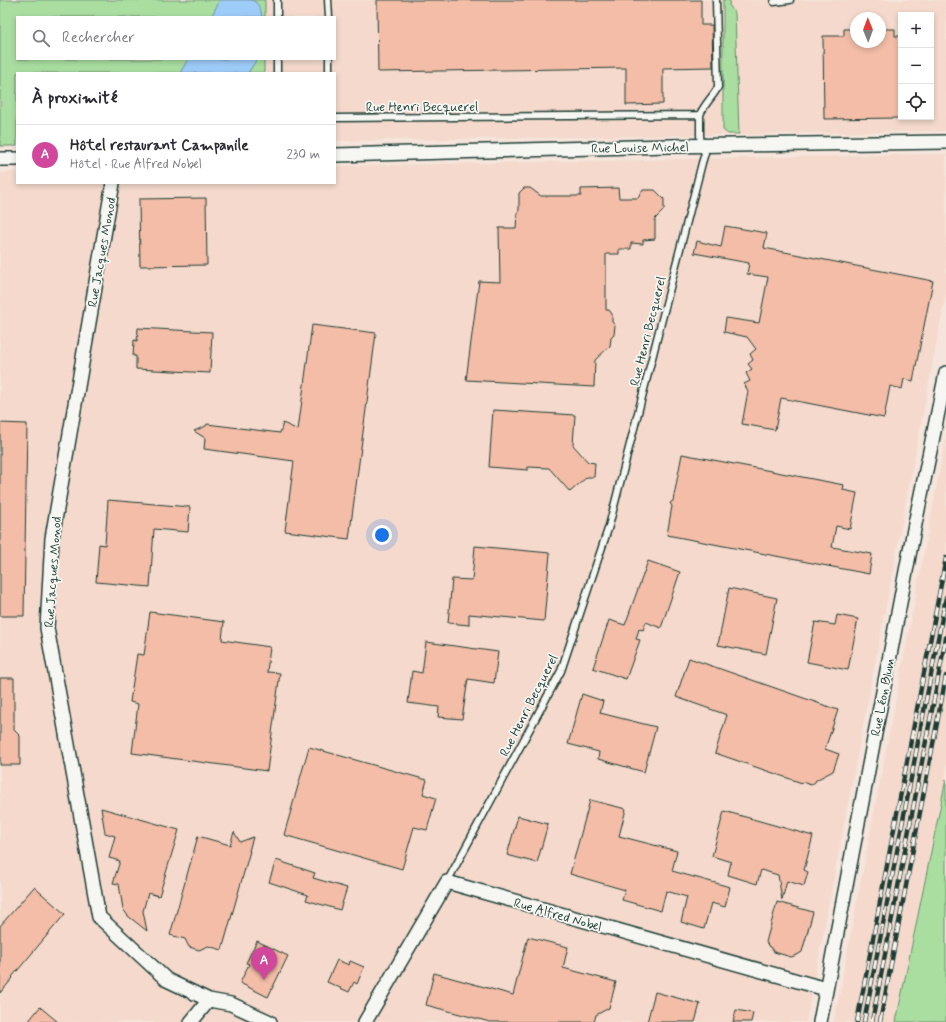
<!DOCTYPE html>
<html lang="fr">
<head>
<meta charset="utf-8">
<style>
  body { margin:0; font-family:Mynerve,sans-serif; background:#f2f2f3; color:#2b2b33 }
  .controls { position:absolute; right:12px; top:12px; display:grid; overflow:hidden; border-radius:0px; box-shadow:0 2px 6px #0003 }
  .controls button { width:36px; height:36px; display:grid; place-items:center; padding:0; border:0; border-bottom:1px solid #e1e1e2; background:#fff; color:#2b2b33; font:20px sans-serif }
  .compass { position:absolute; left:850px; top:12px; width:36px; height:36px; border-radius:50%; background:#fff; box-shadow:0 2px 6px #0003; rotate:359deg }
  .you { position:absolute; left:382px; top:535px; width:14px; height:14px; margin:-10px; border:3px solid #fff; border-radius:50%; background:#1a73e8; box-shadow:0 0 0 6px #1a73e833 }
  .badge { display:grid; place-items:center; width:26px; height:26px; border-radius:50%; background:#0f766e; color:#fff; font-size:13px; font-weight:700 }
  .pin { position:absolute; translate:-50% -33px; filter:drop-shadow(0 1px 2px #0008) }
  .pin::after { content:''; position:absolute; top:21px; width:14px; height:12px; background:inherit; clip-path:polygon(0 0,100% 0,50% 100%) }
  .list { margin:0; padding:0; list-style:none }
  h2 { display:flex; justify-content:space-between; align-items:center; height:52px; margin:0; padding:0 16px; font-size:17px }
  h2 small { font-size:13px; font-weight:400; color:#7c7c81 }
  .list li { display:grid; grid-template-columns:26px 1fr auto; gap:12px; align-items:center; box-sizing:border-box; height:60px; padding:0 16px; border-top:1px solid #e1e1e2 }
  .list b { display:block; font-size:15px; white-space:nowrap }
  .list p { margin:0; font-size:13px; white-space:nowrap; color:#7c7c81 }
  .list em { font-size:13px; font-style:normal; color:#7c7c81 }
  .icon { flex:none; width:22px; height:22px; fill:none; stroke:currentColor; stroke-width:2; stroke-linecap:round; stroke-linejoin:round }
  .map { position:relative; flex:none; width:946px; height:1022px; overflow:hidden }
  .search { position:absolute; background:#fff; box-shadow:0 2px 6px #0003; left:16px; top:16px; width:320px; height:44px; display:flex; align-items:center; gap:10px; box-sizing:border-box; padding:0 14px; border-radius:0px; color:#7c7c81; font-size:15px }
  .panel { position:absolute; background:#fff; box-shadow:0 2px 6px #0003; left:16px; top:72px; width:320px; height:112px; border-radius:0px }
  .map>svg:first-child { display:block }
  .built { fill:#f4d9cc; fill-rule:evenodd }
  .green { fill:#a9dea0; stroke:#648e6a }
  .water { fill:#9eccf9; stroke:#6b93aa }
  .building { fill:#f3bda7; stroke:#1f3d34 }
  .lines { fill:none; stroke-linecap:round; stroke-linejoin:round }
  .service-casing { stroke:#1f3d34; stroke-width:9 }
  .minor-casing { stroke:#1f3d34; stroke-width:16 }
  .service { stroke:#f6f6f2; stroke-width:6 }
  .minor { stroke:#f6f6f2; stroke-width:13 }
  .rail-casing { stroke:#1f3d34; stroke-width:4.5 }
  .rail { stroke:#f6f6f2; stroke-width:3; stroke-dasharray:9; stroke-linecap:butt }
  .labels { text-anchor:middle; stroke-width:3.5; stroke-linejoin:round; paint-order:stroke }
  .street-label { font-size:13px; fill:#1f3d34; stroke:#f6f6f2 }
</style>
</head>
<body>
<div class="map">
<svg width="946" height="1022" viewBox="0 0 946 1022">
  <rect width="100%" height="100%" fill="#f5e5dc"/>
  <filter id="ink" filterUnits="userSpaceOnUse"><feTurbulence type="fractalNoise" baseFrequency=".025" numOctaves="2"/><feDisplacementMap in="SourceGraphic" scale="8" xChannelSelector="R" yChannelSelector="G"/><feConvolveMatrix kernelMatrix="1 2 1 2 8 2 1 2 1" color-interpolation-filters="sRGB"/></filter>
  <g filter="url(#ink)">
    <!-- built -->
    <path class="built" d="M 0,0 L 946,0 L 946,131 L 335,141 L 335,73 L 17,73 L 17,146 L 0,146 ZM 901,15 L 931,15 L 931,117 L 901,117 ZM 17,17 L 335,17 L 335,59 L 17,59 ZM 856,18 L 880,18 L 880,42 L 856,42 Z
      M 946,154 L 946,293 L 806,1022 L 0,1022 L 0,173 L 17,172 L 17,183 L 335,183 L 335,166 Z
      M 946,438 L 946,779 L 896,1022 L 834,1022 Z"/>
    <!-- green -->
    <path class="green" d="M 0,0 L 265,0 L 265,17 L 17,17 L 17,59 L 264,59 L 264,73 L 17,73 L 17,146 L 0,146 Z
      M 723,0 L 730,0 L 729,5 L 735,13 L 739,134 L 728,134 L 723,130 Z
      M 946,779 L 946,1022 L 896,1022 L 939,813 Z"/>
    <!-- water -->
    <path class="water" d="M 220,0 L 251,0 C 259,2 261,10 262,17 L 211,17 Z
      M 188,59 L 257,59 L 248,73 L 180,73 Z"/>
    <!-- building -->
    <path class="building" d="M 377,0 L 701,0 L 701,25 L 712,25 L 713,67 L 663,68 L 663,104 L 626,105 L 626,68 L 378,72 Z
      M 844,29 L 856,29 L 856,42 L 880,42 L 880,29 L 895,29 L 895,36 L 901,36 L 901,118 L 824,119 L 823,36 L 844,36 Z
      M 524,188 L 530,188 L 541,196 L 581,196 L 581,189 L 618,188 L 619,198 L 638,198 L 643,190 L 655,190 L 664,199 L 664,210 L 655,219 L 655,239 L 643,240 L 643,244 L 631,243 L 631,249 L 619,249 L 619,254 L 606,254 L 606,310 L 609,310 L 612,314 L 612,322 L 615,325 L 614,335 L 611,338 L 610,346 L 595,360 L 594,387 L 466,380 L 479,281 L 500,282 L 499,228 L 516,228 L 517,213 L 519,210 L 519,193 Z
      M 206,198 L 207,265 L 140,266 L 139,199 Z
      M 725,226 L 767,233 L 764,248 L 933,281 L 913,381 L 904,379 L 902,389 L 890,386 L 884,418 L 781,398 L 775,430 L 742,424 L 748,391 L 744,384 L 750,381 L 746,373 L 752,369 L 748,364 L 753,360 L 750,354 L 756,349 L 747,337 L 724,332 L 726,318 L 759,323 L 768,277 L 747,274 L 749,263 L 694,253 L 697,241 L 721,247 Z
      M 312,325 L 376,333 L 349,539 L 285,531 L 294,461 L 204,449 L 205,438 L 194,431 L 206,426 L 207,424 L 280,433 L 283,423 L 298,430 Z
      M 138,328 L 212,332 L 210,373 L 136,369 L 136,356 L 133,356 L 134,340 L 137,341 Z
      M 493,410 L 575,415 L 573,445 L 588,462 L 595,463 L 594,477 L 587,477 L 570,492 L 549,468 L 528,467 L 528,470 L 489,467 Z
      M 0,423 L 27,424 L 24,616 L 0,616 Z
      M 682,454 L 844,485 L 843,490 L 857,493 L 850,529 L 836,526 L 832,547 L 872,554 L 869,574 L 667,535 L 672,506 L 670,503 L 673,501 Z
      M 108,500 L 190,507 L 188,532 L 154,529 L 150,587 L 96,582 L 99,544 L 105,545 Z
      M 475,546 L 550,553 L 544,621 L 469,614 L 469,625 L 448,623 L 452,579 L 472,580 Z
      M 648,561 L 680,572 L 661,628 L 646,622 L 643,630 L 639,629 L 636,639 L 640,640 L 626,679 L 593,668 L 609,620 L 625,625 Z
      M 729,588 L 777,598 L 766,654 L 718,645 Z
      M 150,612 L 224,622 L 222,640 L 270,647 L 267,672 L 280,673 L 267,771 L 132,753 L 138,704 L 130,702 L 137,654 L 144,655 Z
      M 837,615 L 858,619 L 848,670 L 807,662 L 815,622 L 835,625 Z
      M 426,642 L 498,652 L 494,683 L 468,679 L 462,719 L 438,717 L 439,707 L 408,703 L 412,671 L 422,673 Z
      M 689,658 L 838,710 L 825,749 L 839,754 L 833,771 L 816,780 L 815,782 L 811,785 L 802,782 L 802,783 L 715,753 L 727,715 L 676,697 Z
      M 0,678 L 14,678 L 14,730 L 20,736 L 20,765 L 0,765 Z
      M 582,694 L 603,701 L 600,713 L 656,727 L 644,772 L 598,759 L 599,752 L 568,744 Z
      M 309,747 L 427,780 L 423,794 L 436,798 L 427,830 L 414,827 L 402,869 L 284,835 Z
      M 590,800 L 626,809 L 619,836 L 677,851 L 672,871 L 730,887 L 725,907 L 711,903 L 704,929 L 681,922 L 687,897 L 666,891 L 661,911 L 622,900 L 625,890 L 570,874 Z
      M 101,808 L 179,830 L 159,896 L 148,893 L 143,911 L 147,931 L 128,916 L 123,909 L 119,884 L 113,883 L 120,861 L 109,858 L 115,836 L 105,833 Z
      M 724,811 L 813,836 L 804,870 L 808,872 L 804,886 L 787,881 L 782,900 L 778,875 L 761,870 L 757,884 L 728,875 L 731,862 L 712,856 Z
      M 518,816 L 548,824 L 537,863 L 507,855 Z
      M 234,832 L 240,842 L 253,837 L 249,851 L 250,851 L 222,950 L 208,946 L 199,950 L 189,947 L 185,939 L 170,935 L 198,836 L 230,845 Z
      M 276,860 L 315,873 L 313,878 L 347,888 L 340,910 L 306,900 L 308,895 L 269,882 Z
      M 34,887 L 65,914 L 12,977 L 13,978 L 0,993 L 0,926 Z
      M 777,902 L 813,912 L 802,952 L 797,955 L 791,957 L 774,952 L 770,947 L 769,947 L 766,942 Z
      M 528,937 L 568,947 L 563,968 L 616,982 L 609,1008 L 596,1015 L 594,1022 L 490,1022 L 426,1005 L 434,973 L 513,995 Z
      M 257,941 L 288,956 L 268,997 L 240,983 L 249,964 L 246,963 Z
      M 337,960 L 349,965 L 350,961 L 364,967 L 357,984 L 354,982 L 349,992 L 327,982 Z
      M 655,992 L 700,1004 L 695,1022 L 647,1022 Z
      M 40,1007 L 58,1022 L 28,1022 Z
      M 736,1010 L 753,1013 L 751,1022 L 733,1022 Z"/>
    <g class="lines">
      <!-- service casing -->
      <g class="service-casing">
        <path id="service" d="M 277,0 L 277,17
          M 328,0 L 329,17
          M 774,2 L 790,0
          M 277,59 L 277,73
          M 329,59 L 329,73
          M 700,115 C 704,104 713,97 718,87 L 716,0
          M 335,118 L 700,115 L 700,135 L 701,146 L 705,153 L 702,163 L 609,526 L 561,671 L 447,882"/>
      </g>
      <!-- minor casing -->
      <g class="minor-casing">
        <path id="minor" d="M 335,155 L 669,146 L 946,142
          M 0,159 L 17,159
          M 113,183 L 52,538 L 47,628 L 99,917 L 167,980 L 209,1000
          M 191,1022 L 209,1000 L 231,1004 L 270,1022
          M 365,1022 L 447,882 L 826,989
          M 820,1022 L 915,524 L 946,373"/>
      </g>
      <!-- service -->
      <use href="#service" class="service"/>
      <!-- minor -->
      <use href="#minor" class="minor"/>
      <!-- rail casing -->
      <g class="rail-casing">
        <path id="rail" d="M 857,1022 L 946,558
          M 864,1022 L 946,597
          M 872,1022 L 946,637
          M 880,1022 L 946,676"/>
      </g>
      <!-- rail -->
      <use href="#rail" class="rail"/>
    </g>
  </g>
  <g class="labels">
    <!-- street labels -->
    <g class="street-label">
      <text x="422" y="111">Rue Henri Becquerel</text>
      <text transform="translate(640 147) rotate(-1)" y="5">Rue Louise Michel</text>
      <text transform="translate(101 252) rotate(-80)" y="5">Rue Jacques Monod</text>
      <text transform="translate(647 331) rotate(-76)" y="5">Rue Henri Becquerel</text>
      <text transform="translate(52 572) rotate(-86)" y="5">Rue Jacques Monod</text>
      <text transform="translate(882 697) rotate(-79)" y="5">Rue Léon Blum</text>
      <text transform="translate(528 705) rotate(-63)" y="5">Rue Henri Becquerel</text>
      <text transform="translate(558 914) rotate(16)" y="5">Rue Alfred Nobel</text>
    </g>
  </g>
</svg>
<div class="controls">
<button>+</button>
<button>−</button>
<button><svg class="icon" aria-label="locate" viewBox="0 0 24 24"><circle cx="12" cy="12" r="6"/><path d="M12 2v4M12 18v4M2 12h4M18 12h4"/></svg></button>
</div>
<svg class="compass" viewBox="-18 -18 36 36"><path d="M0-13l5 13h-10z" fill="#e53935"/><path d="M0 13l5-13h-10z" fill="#7c7c81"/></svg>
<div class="you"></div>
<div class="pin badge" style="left:264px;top:980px;background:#d1479c">A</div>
<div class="search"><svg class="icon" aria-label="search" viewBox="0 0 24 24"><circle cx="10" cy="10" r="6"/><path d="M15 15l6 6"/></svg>Rechercher</div>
<section class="panel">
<h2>À proximité<small></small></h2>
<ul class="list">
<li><span class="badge" style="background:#d1479c">A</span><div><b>Hôtel restaurant Campanile</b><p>Hôtel · Rue Alfred Nobel</p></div><em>230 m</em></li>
</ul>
</section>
</div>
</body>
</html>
